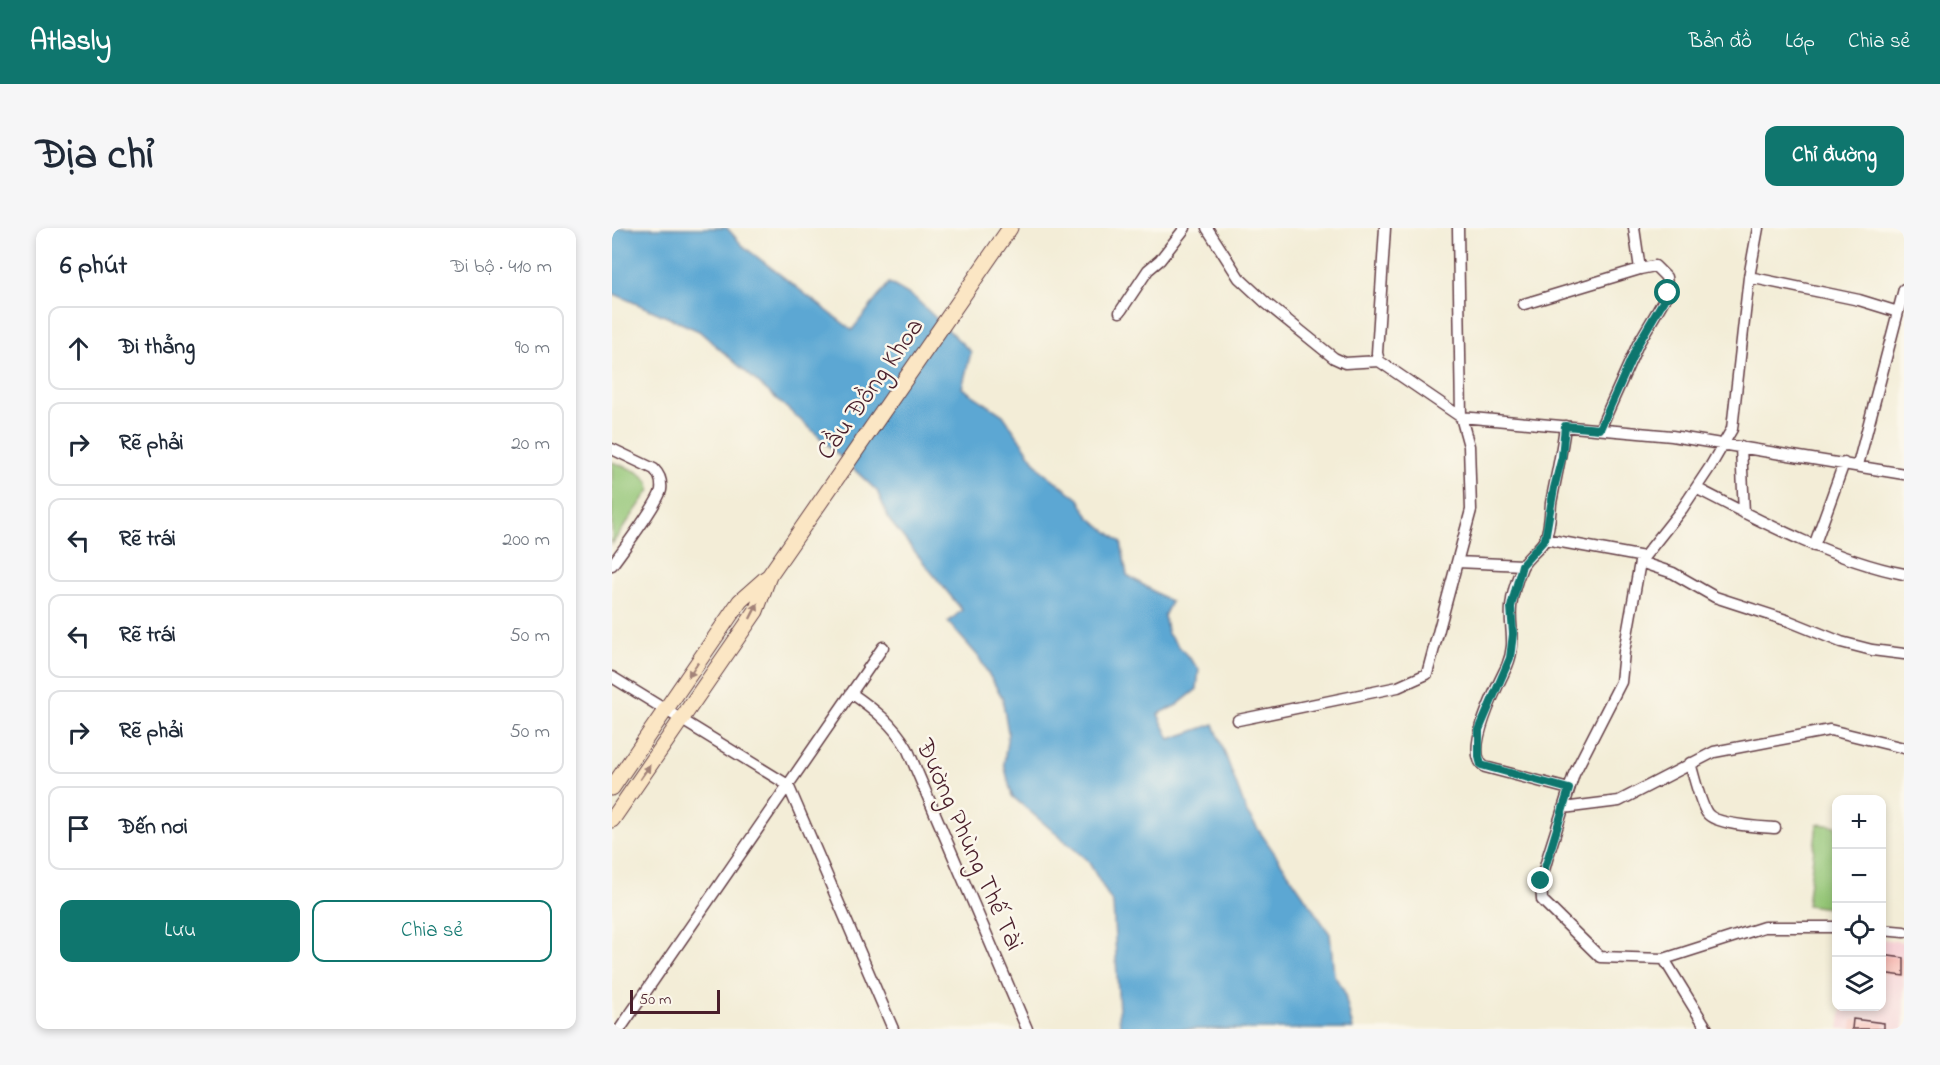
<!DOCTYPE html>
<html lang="vi">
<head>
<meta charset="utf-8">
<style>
  body { margin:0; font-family:"Indie Flower",sans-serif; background:#f6f6f7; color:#1f2937 }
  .controls { position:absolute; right:18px; bottom:18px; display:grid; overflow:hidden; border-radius:12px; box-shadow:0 3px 9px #0003 }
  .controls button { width:54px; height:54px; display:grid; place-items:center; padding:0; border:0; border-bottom:2px solid #e0e1e3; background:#fff; color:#1f2937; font:30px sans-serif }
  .scale { position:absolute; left:18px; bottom:15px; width:90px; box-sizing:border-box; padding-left:6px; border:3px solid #4a1f2b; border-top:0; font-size:16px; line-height:21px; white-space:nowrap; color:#4a1f2b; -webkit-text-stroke:4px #fbf7ec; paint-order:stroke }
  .stop { position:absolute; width:18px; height:18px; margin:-14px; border:4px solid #0f766e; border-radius:50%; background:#fff }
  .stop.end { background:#0f766e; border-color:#fff; box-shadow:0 2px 6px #0008 }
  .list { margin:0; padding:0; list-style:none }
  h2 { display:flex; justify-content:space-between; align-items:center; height:78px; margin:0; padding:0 24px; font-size:26px }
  h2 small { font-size:20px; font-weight:400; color:#747a83 }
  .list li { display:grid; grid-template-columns:39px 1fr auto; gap:18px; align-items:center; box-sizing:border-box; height:84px; margin:0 12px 12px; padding:0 12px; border:2px solid #e0e1e3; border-radius:12px }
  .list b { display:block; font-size:22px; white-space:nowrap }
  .list em { font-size:20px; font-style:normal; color:#747a83 }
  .actions { display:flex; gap:12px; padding:18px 24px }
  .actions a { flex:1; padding:14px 0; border:2px solid #0f766e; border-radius:12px; text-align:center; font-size:21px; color:#0f766e }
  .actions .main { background:#0f766e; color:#fff }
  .icon { flex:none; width:33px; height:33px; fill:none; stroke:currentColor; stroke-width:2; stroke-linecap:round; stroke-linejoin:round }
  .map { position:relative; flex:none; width:1292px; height:801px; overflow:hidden; border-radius:12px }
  header { display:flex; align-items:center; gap:36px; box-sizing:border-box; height:84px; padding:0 30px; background:#0f766e; color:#fff }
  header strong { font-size:28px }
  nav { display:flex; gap:33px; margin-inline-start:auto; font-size:21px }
  .intro { display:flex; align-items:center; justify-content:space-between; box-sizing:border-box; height:144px; padding:0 36px }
  h1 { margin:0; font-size:42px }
  .button { padding:15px 27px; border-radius:12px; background:#0f766e; color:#fff; font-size:21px; font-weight:700 }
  main { display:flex; gap:36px; padding:0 36px }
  aside { flex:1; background:#fff; border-radius:12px; box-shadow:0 3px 9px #0003 }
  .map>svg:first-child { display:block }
  .built { fill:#f6cfd5 }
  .green { fill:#93c575; stroke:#6e7250; stroke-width:1.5 }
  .water { fill:#5ba7d3; stroke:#52637f; stroke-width:1.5 }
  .building { fill:#f5aea8 }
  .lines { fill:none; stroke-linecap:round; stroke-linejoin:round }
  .minor-casing { stroke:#633e45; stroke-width:13 }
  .secondary-casing { stroke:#633e45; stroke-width:17 }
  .minor { stroke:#fff; stroke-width:10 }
  .secondary { stroke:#fbe6c4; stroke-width:15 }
  .oneway { fill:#a28278 }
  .route { stroke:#0f766e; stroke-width:8 }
  .labels { text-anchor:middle; stroke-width:5; stroke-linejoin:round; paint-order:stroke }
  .street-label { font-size:26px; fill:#4a1f2b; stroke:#fbf7ec }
</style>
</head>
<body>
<header>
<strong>Atlasly</strong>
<nav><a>Bản đồ</a><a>Lớp</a><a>Chia sẻ</a></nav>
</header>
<div class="intro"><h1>Địa chỉ</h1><a class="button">Chỉ đường</a></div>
<main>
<aside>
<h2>6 phút<small>Đi bộ · 410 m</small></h2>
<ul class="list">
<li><svg class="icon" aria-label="ahead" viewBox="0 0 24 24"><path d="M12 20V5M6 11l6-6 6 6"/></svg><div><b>Đi thẳng</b></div><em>90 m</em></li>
<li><svg class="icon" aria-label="right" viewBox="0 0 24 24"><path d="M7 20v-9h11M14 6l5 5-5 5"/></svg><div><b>Rẽ phải</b></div><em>20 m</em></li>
<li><svg class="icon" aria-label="left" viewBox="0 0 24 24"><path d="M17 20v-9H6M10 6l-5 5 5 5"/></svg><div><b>Rẽ trái</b></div><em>200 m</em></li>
<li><svg class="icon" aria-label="left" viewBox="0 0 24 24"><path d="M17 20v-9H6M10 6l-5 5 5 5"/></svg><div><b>Rẽ trái</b></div><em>50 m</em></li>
<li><svg class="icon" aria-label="right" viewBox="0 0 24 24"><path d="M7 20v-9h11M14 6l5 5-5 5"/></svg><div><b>Rẽ phải</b></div><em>50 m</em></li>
<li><svg class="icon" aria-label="arrive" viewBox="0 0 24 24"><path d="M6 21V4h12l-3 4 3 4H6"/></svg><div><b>Đến nơi</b></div></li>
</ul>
<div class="actions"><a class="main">Lưu</a><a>Chia sẻ</a></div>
</aside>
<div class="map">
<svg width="1292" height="801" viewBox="0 0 1292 801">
  <rect width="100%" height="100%" fill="#fbf7ec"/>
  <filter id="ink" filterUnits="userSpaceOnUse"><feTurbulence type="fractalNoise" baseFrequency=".0167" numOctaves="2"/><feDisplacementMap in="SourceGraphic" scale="12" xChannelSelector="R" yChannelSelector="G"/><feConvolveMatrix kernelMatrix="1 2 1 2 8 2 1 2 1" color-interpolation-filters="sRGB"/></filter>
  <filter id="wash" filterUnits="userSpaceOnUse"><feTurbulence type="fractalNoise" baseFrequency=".008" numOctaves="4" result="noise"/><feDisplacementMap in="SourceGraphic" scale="24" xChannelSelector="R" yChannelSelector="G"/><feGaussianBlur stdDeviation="1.35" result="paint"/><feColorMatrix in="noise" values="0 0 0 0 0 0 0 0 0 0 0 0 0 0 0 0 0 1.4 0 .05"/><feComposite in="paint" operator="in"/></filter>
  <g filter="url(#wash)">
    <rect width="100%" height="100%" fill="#f3edd7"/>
    <!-- built -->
    <path class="built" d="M 1270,711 L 1292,714 L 1292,801 L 1227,801 L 1230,779 L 1270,778 Z"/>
    <!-- green -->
    <path class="green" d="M 0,234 C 13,239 39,245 38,262 L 0,316 Z
      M 1205,596 L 1224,598 L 1224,681 L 1195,677 Z"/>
    <!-- water -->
    <path class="water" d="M 0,0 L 115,0 L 131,18 L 240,102 L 277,55 L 303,70 L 359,124 L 350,160 L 391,187 L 429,242 L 467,271 L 477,289 L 509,314 L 515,347 L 559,374 L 552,388 L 556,406 L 587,441 L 585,461 L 565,477 L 546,486 L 558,511 L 602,496 L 635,585 L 718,706 L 722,747 L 732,763 L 741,801 L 508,801 L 501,676 L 476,633 L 400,568 L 392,536 L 396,504 L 390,469 L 366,428 L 336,394 L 350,382 L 278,293 L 265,263 L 201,203 L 87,103 L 0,65 Z"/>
    <g id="blocks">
      <!-- building -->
      <path class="building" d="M 1269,727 L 1292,730 L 1292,748 L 1269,745 Z
        M 1241,791 L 1272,795 L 1272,801 L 1240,801 Z"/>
    </g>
  </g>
  <g filter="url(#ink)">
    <use href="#blocks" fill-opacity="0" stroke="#633e45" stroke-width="1.5"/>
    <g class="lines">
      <!-- minor casing -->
      <g class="minor-casing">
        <path id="minor" d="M 595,0 L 627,50 L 654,75 L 722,130 L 733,135 L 767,133 L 849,189 L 1060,208 L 1292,246
          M 1022,0 L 1028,41
          M 1146,0 L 1137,49 L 1120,201 L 1098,239 L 1070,281 L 1028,334 L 1012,424 L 1009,454 L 962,546 L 936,628 L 929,653 L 930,672 L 988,729 L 1052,731 L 1152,699 L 1224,699
          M 1137,49 L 1247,72 L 1286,84
          M 912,76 L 1028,41 L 1043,38 L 1054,49 L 1056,65 L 1026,116 L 988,201
          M 508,84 L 536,42 L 548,32 L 573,0
          M 767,133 L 765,125 L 773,0
          M 953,198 C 950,224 944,249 939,275 C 938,286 938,301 933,311 C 928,322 915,328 910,339 C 905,351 900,367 899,379 C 897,402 905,414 895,438 C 886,457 850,525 873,539 L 957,561
          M 1129,219 L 1132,285
          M 0,221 L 42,241 C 48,247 50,254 49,262 C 46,276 10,323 0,337
          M 1246,237 L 1292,61
          M 1084,260 C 1148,293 1221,332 1292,346
          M 933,311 L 1032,329
          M 1202,318 L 1232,235
          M 845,334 L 911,337
          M 1028,334 L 1061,345 L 1103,369 L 1177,393 L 1229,414 L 1260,422 L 1292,426
          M 0,449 L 176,557 L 281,801
          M 239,465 C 262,481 281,496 295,520 L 415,801
          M 626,492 L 786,459 L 815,446 L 859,282 L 857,218 L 849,189 L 846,0
          M 1078,535 C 1082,548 1088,575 1095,585 C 1103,597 1149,599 1163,600
          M 951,580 L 1007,573 L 1102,524 L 1218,502 L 1292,520
          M 1270,702 L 1292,704
          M 1052,731 L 1095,801
          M 8,801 L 271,419"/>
      </g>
      <!-- secondary casing -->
      <g class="secondary-casing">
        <path id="secondary" d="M 0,560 L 128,373 L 154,350
          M 0,592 L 144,383 L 157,348 L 398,0"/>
      </g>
      <!-- minor -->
      <use href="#minor" class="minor"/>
      <!-- secondary -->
      <use href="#secondary" class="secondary"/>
    </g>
    <!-- one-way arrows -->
    <defs><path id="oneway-solid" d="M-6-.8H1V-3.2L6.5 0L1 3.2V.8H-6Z" transform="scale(1.5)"/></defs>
    <g class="oneway">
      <use href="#oneway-solid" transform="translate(142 383) rotate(-63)"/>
      <use href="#oneway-solid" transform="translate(81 442) rotate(124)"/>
      <use href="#oneway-solid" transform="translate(33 544) rotate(-55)"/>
    </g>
  </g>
  <g class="lines" filter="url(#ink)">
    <!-- route -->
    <path class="route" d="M 929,653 L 957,561 L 869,537 L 867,529 L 867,502 L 898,430 L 901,406 L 899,379 L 910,337 L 933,311 L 942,260 L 950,229 L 953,198 L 988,201 L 1026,116 L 1056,65"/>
  </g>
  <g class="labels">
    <!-- street labels -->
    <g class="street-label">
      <text transform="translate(257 160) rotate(-55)" y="9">Cầu Đồng Khoa</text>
      <text transform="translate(359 616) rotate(66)" y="9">Đường Phùng Thế Tài</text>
    </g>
  </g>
</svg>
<div class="controls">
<button>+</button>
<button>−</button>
<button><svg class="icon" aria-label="locate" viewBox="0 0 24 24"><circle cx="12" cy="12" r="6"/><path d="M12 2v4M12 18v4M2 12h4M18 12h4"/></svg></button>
<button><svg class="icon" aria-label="layers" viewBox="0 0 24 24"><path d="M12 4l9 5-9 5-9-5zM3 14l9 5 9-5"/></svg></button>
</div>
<div class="scale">50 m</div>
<div class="stop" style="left:1056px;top:65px"></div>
<div class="stop end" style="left:929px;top:653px"></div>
</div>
</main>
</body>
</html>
